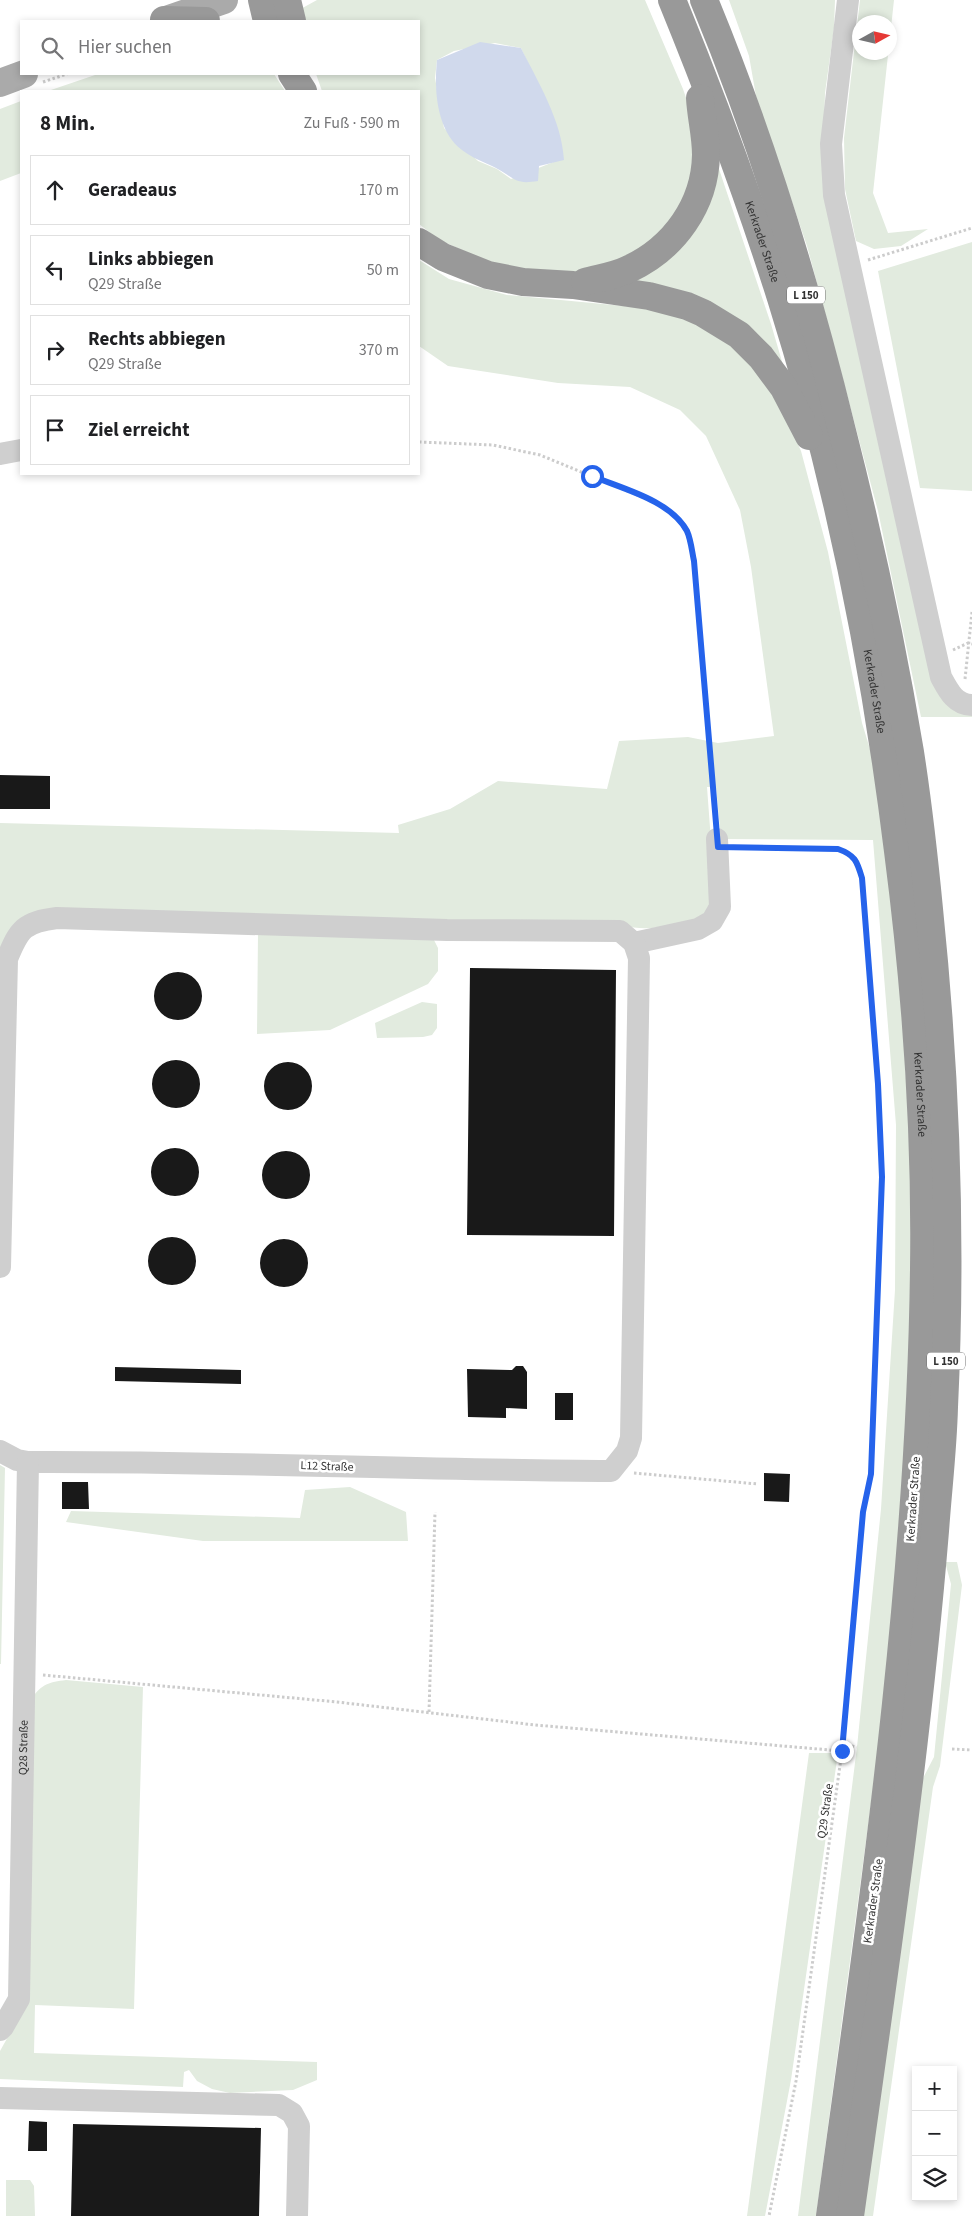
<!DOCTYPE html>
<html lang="de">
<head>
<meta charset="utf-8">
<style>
  body { margin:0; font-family:"Source Sans 3",sans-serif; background:#f2f2f2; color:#202124 }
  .controls { position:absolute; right:15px; bottom:15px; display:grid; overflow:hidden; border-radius:0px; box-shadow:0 2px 8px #0003 }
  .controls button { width:45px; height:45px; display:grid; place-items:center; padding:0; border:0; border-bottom:1px solid #e0e0e0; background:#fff; color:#202124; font:25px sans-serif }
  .compass { position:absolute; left:852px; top:15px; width:45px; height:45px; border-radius:50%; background:#fff; box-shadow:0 2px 8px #0003; rotate:82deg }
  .stop { position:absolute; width:15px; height:15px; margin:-11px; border:4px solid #2563eb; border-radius:50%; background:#fff }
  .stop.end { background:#2563eb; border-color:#fff; box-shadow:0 1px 5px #0008 }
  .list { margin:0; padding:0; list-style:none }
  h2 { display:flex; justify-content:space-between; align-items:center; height:65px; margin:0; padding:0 20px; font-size:21px }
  h2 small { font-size:16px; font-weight:400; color:#757577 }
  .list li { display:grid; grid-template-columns:32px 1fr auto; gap:15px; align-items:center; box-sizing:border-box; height:70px; margin:0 10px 10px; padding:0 10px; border:1px solid #e0e0e0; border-radius:0px }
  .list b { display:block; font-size:19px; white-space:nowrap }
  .list p { margin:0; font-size:16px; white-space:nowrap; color:#757577 }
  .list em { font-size:16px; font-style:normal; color:#757577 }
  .icon { flex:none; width:28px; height:28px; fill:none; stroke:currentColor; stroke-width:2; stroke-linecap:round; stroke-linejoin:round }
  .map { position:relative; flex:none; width:972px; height:2216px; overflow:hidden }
  .search { position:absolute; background:#fff; box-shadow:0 2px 8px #0003; left:20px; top:20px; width:400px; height:55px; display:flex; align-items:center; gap:12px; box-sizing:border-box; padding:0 18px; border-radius:0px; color:#757577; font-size:19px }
  .panel { position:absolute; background:#fff; box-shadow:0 2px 8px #0003; left:20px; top:90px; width:400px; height:385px; border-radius:0px }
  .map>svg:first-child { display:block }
  .green { fill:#e2ebdf; fill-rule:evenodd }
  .water { fill:#d0d9ec }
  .building { fill:#191919 }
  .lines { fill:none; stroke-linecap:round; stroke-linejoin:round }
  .path { stroke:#ccc; stroke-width:3; stroke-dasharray:2.5 2.5; stroke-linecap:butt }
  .minor { stroke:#cfcfcf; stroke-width:22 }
  .major { stroke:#aaa; stroke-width:28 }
  .highway { stroke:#999; stroke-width:28 }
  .route { stroke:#2563eb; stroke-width:6 }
  .labels { text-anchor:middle; stroke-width:5; stroke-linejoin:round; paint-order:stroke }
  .shield { fill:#fff; stroke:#707070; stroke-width:1 }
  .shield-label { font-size:11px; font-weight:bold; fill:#323232 }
  .street-label { font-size:12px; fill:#323232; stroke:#fff }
</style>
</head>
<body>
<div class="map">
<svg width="972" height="2216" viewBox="0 0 972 2216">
  <rect width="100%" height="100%" fill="#fff"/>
  <!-- green -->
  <path class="green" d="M 317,0 L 645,0 L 683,89 L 695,124 L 697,157 L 681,211 L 636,257 L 577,273 L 511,268 L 479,258 L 438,239 L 419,224 L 419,91 L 322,91 L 316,74 L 419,74 L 419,21 L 300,21 L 297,11 ZM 495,43 L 521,48 L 554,120 L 556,161 L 511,179 L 497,169 L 478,161 L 444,128 L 435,78 L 437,60 L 454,51 Z
    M 729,0 L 835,0 L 834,28 L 825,93 L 823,160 L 930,668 L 972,713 L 972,717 L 921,717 L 878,511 L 842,376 L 807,246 L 756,96 L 749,56 Z
    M 860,0 L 894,0 L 873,193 L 888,233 L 928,229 L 901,246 L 874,249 L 856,241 L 845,189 L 844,138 ZM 860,22 L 890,22 L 890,52 L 860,52 Z
    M 98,74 L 274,74 L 285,91 L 48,91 Z
    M 21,101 L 21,173 L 0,181 L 0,109 Z
    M 717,163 L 771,324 L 788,382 L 776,361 L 613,284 L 642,273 Z
    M 972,242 L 972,491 L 920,488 L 878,271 Z
    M 419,260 L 449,279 L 507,295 L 666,310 L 701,322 L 739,348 L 773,388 L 801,451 L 828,552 L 862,723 L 878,775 L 897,925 L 911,1164 L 911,1363 L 900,1526 L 882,1721 L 816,2216 L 798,2216 L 857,1747 L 881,1509 L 895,1290 L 896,1125 L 873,840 L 721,839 L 716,787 L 707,787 L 715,895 L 702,918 C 675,924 649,933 623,925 L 17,924 L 0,1054 L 0,823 L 399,833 L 398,825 L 450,809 L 498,781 L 607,789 L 619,741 L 688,737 L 718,743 L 774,736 L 751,567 L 740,510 L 706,436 L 680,410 L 630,387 L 558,383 L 448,366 L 419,346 Z
    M 258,933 L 433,938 L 438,948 L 438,971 L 428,984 L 330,1030 L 257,1034 Z
    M 422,1002 L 437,1004 L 437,1028 L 432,1035 L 423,1037 L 377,1038 L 375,1023 Z
    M 0,1465 L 5,1468 L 1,1664 L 0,1664 Z
    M 350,1487 L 406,1512 L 408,1541 L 203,1541 L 66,1522 L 71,1511 L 300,1518 L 305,1490 Z
    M 945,1562 L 957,1562 L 962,1585 L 940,1766 L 933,1787 L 873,2216 L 863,2216 L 921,1782 L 934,1757 L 951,1584 Z
    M 66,1680 L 143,1687 L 134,2009 L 35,2005 L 34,2053 L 317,2062 L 317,2080 L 293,2090 L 230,2093 L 212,2089 L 197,2081 L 189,2070 L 184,2072 L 183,2087 L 0,2079 L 0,2051 L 28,2001 L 32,1698 C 42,1684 49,1682 66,1680 Z
    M 809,1753 L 838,1753 L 791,2080 L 765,2216 L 747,2216 Z
    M 6,2180 L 30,2180 L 34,2186 L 35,2216 L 6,2216 Z"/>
  <!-- water -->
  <path class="water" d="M 480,42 L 521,48 C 538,82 562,121 564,160 L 539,166 L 538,181 C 514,185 515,178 496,168 C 484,162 472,158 462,150 C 436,130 434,89 437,60 Z"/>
  <!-- building -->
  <path class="building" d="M 0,775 L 50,776 L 50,809 L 0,809 Z
    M 470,968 L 616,970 L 614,1236 L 467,1235 Z
    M154 996a24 24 0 1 1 48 0a24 24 0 1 1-48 0Z
    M152 1084a24 24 0 1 1 48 0a24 24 0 1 1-48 0Z
    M264 1086a24 24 0 1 1 48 0a24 24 0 1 1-48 0Z
    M151 1172a24 24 0 1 1 48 0a24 24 0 1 1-48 0Z
    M262 1175a24 24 0 1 1 48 0a24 24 0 1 1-48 0Z
    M148 1261a24 24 0 1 1 48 0a24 24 0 1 1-48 0Z
    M260 1263a24 24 0 1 1 48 0a24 24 0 1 1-48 0Z
    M 516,1366 L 523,1366 L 527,1372 L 527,1409 L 506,1408 L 506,1418 L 468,1417 L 467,1369 L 512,1370 Z
    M 115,1367 L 241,1370 L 241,1384 L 115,1381 Z
    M 555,1393 L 573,1393 L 573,1420 L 555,1420 Z
    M 764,1473 L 790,1474 L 789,1502 L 764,1501 Z
    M 62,1482 L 88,1482 L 89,1509 L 62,1509 Z
    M 29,2121 L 47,2122 L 47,2151 L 28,2151 Z
    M 73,2124 L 261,2128 L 259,2216 L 71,2216 Z"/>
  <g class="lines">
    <!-- path -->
    <path class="path" d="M 43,82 L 67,74
      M 868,260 L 972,228
      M 419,442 L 493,445 L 540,455 L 664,506 C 686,526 688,533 694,561 L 715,821
      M 953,650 L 968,643 L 972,644
      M 965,679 L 972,612
      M 736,847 L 838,849 C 855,855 857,862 863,878 L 878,1084 L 882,1177 L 871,1474 L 863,1512 L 842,1751 L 796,2081 L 769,2216
      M 634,1473 L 758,1484
      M 43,1675 L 337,1702 L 535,1725 L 842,1751
      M 429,1712 L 435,1512
      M 842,1744 L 857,1747
      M 952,1749 L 972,1750"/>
    <!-- minor -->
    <g class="minor">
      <path d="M 848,0 L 831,144 L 834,195 L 941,677 C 948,690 955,705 972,705"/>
      <path d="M 0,454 L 21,450"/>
      <path d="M 634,943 L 698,929 L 712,921 L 720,907 L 717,839"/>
      <path d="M 0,1267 L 7,959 C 19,929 24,922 57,918 L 447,930 L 620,931 L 634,943 L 639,958 L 631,1438 L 627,1451 L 611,1471 C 416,1470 222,1461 28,1462 L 17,1460 L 0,1451"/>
      <path id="s1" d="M 0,2030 L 3,2027 L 19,1999 L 28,1462"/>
      <path d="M 0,2098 L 279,2105 L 292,2113 L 299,2126 L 297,2216"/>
    </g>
    <!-- major -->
    <path class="major" d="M 169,19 L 224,0
      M 0,83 L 24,74"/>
    <!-- highway -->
    <g class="highway">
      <path d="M 262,0 L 267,21"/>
      <path d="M 287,0 L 292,21"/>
      <path id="s2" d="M 672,0 C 712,98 749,197 781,298 C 838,479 875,664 898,851 C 916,990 926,1130 924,1269 C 920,1587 873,1902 830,2216"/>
      <path d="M 704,0 C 762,140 806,284 842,431 C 869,537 892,644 910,752 C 918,804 924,857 929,909 C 946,1075 952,1240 944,1407 C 943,1448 938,1489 935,1531 C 916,1760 882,1988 850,2216"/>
      <path d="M 164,20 L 206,21"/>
      <path d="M 292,74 L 303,91"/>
      <path d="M 419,242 L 443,257 L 488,275 L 523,282 L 573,285 L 649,296 L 687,306 L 703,313 L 739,335 L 761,357 L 784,388 L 809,436"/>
      <path d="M 585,282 C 599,278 615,276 629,269 C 674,248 705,205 706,155 C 706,135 701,117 700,98"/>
    </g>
  </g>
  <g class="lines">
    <!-- route -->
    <path class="route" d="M 592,476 C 623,489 670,500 687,531 C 691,540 692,552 694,561 L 718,847 L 838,849 C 855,855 857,861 862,878 L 878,1084 L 882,1177 L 871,1474 L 863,1512 L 842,1751"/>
  </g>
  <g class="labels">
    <!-- shield labels -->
    <g class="shield">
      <rect x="787" y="286.5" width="38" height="17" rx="4"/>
      <rect x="927" y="1352.5" width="38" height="17" rx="4"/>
    </g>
    <g class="shield-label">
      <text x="806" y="299">L 150</text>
      <text x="946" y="1365">L 150</text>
    </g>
    <!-- street labels -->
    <g class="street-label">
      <text dy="4" stroke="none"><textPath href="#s2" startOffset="258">Kerkrader Straße</textPath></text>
      <text dy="4" stroke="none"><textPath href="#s2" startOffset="722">Kerkrader Straße</textPath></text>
      <text dy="4" stroke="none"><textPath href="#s2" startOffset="1128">Kerkrader Straße</textPath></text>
      <text transform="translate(327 1466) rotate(2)" y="4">L12 Straße</text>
      <text transform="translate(913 1499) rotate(-86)" y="4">Kerkrader Straße</text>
      <text dy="4" stroke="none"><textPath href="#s1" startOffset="288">Q28 Straße</textPath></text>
      <text transform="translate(825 1811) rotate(-82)" y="4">Q29 Straße</text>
      <text transform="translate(873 1901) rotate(-82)" y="4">Kerkrader Straße</text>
    </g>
  </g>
</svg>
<div class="controls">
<button>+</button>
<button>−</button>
<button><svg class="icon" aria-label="layers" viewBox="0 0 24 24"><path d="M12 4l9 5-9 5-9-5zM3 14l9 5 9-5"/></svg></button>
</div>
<svg class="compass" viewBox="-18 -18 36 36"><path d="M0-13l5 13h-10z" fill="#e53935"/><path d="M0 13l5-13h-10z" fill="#757577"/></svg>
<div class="stop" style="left:592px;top:476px"></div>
<div class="stop end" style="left:842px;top:1751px"></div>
<div class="search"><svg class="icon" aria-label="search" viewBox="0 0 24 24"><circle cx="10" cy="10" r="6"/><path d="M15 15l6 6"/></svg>Hier suchen</div>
<section class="panel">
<h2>8 Min.<small>Zu Fuß · 590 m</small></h2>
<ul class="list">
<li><svg class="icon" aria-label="ahead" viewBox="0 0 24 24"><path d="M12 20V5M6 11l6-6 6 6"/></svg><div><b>Geradeaus</b></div><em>170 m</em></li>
<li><svg class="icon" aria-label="left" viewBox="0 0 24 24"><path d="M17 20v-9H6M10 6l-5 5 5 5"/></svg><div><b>Links abbiegen</b><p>Q29 Straße</p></div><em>50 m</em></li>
<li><svg class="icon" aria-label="right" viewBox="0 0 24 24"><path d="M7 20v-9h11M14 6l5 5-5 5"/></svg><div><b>Rechts abbiegen</b><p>Q29 Straße</p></div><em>370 m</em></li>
<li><svg class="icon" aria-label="arrive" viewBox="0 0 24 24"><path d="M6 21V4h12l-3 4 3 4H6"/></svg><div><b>Ziel erreicht</b></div></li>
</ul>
</section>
</div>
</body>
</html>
